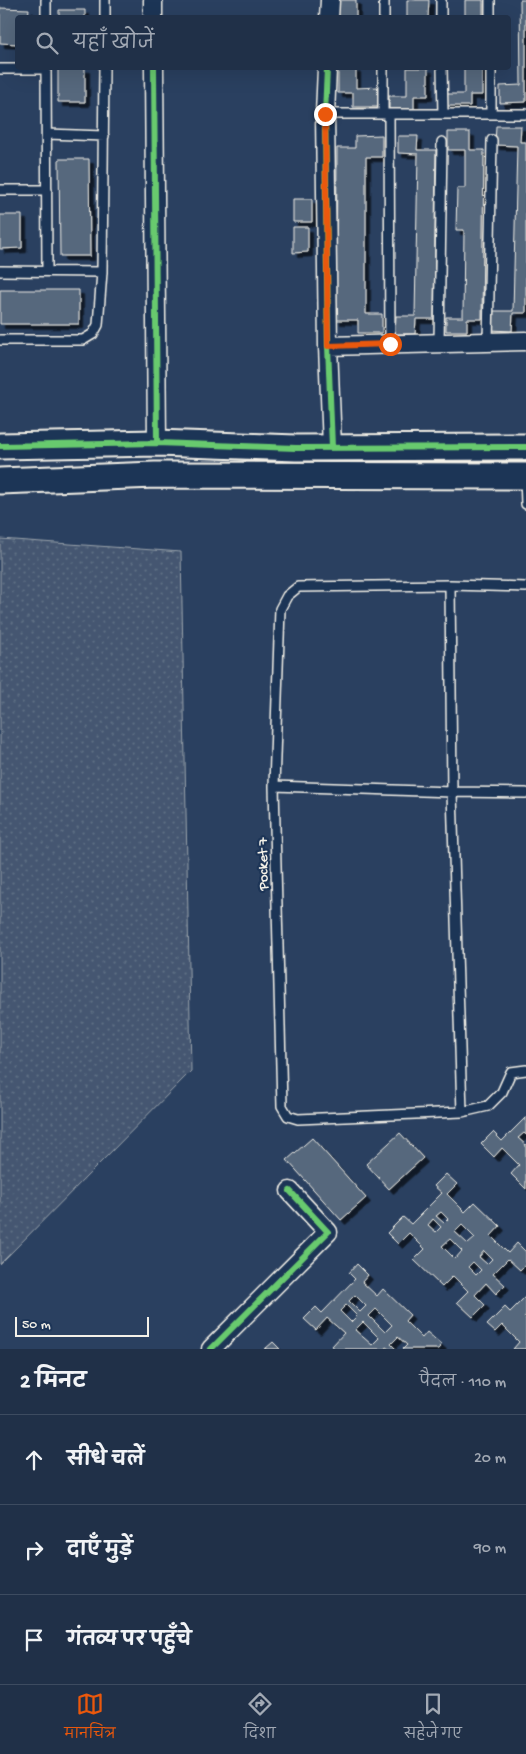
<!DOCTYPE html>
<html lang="hi">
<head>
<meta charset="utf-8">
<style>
  body { margin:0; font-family:"Gochi Hand","Playpen Sans Deva",sans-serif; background:#2d3c52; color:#f1f3f6 }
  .scale { position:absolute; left:15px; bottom:12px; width:134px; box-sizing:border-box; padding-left:5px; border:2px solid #f4f1e8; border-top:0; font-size:14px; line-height:18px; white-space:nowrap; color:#f4f1e8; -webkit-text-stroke:4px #1d3557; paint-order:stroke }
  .stop { position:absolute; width:15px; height:15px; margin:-11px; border:4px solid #ea580c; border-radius:50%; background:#fff }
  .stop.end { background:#ea580c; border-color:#fff; box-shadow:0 1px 5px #0008 }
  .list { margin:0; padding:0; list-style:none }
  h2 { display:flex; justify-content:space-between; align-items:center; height:65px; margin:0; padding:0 20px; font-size:21px }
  h2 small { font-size:16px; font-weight:400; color:#a2a9b4 }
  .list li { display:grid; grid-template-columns:32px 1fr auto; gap:15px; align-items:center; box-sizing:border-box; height:90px; padding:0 20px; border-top:1px solid #3d4b60 }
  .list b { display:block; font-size:19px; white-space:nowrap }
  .list em { font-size:16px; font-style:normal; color:#a2a9b4 }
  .icon { flex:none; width:28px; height:28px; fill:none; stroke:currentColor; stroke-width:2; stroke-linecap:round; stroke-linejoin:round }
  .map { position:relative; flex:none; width:526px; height:1349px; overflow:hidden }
  .search { position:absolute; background:#203048; box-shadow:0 5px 20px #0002; left:15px; right:15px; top:15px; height:55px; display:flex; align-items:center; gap:12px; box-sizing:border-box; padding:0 18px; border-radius:5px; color:#a2a9b4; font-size:19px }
  .sheet { height:335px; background:#203048 }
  nav { display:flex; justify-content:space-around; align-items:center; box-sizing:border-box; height:70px; border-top:1px solid #3d4b60; background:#203048; font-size:14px; color:#a2a9b4 }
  nav a { display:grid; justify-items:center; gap:2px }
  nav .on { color:#ea580c }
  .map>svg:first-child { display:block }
  .park { fill:url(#park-dots); stroke:#9ca4ac }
  .building { fill:#56677d; stroke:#f4f1e8; fill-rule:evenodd; filter:url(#shadow) }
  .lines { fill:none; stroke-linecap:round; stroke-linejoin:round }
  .lane-casing { stroke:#f4f1e8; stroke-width:12 }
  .street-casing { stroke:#f4f1e8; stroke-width:21 }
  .secondary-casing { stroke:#f4f1e8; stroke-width:29 }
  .lane { stroke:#1d3557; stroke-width:9 }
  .street { stroke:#1d3557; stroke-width:18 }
  .secondary { stroke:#1d3557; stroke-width:25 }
  .cycleway-casing { stroke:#1d3557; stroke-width:9 }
  .cycleway { stroke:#67ca6e; stroke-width:6 }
  .route { stroke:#ea580c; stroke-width:6 }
  .labels { text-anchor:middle; stroke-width:4.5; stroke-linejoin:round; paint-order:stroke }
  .street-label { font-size:15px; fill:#f4f1e8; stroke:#1d3557 }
</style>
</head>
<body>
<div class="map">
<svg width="526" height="1349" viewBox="0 0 526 1349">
  <defs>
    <pattern id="park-dots" width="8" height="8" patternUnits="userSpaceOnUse" patternTransform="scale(1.25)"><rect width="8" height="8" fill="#445771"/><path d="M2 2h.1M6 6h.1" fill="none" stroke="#607085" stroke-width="1.8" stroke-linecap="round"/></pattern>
    <filter id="shadow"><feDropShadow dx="4.5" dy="4.5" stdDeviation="0" flood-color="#0009"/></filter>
  </defs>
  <rect width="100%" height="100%" fill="#2a4060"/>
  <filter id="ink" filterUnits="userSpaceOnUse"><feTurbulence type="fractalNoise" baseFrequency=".02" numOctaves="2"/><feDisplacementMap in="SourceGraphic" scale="10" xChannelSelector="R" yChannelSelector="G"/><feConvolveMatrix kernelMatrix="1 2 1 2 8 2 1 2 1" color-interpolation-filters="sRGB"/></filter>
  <g filter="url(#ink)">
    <!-- park -->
    <path class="park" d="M 0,539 L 181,552 L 191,1071 L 0,1264 Z"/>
    <!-- building -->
    <path class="building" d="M 339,0 L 356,0 L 356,18 L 338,18 Z
      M 407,0 L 429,0 L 428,18 L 407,18 Z
      M 465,0 L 483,0 L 483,18 L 465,18 Z
      M 520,0 L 526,0 L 526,102 L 500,103 L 500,86 L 521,85 Z
      M 0,8 L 29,9 L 28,18 L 18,18 L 18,44 L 0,43 Z
      M 59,10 L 85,10 L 85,18 L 59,18 Z
      M 58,68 L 85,68 L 85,102 L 58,102 Z
      M 338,68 L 356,68 L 356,88 L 378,87 L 378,107 L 353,107 L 353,93 L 338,93 Z
      M 407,68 L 428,68 L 428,96 L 414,96 L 414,110 L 389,110 L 389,96 L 407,96 Z
      M 464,68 L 482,68 L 482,95 L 470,95 L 470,106 L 446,106 L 446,94 L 464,94 Z
      M 496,126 L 521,126 L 520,142 L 526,142 L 526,313 L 513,313 L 512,331 L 490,330 L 490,311 L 513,311 L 517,146 L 495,145 Z
      M 448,132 L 470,132 L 470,150 L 484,150 L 482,319 L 467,319 L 467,331 L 446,331 L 446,317 L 463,317 L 464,230 L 456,230 L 457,188 L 465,188 L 465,150 L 448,150 Z
      M 382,135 L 382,157 L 366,157 L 366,314 L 382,314 L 382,333 L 358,333 L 358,320 L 336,320 L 337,148 L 355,148 L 355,136 Z
      M 398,136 L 418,136 L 417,150 L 436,150 L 434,319 L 416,319 L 415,334 L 395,334 L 396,316 L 415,316 L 418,154 L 398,153 Z
      M 59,159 L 89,159 L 90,256 L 60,256 Z
      M 293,199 L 312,199 L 312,222 L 293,222 Z
      M 0,215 L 22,215 L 22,248 L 0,249 Z
      M 293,227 L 308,227 L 308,252 L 293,253 Z
      M 0,290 L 79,290 L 79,324 L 0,324 Z
      M 526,1117 L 526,1135 L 524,1133 L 518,1138 L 526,1145 L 526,1189 L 511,1174 L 519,1165 L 502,1148 L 494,1157 L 481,1144 L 493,1132 L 502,1141 Z
      M 400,1133 L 423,1158 L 389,1189 L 366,1164 Z
      M 312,1138 L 366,1198 L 341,1220 L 287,1160 Z
      M 446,1174 L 457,1184 L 447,1194 L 465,1212 L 475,1202 L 500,1226 L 491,1236 L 508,1253 L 517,1243 L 526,1252 L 526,1264 L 520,1270 L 508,1259 L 493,1274 L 505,1285 L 496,1294 L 486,1283 L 475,1295 L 485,1305 L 473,1317 L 457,1302 L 468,1291 L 453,1276 L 442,1287 L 414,1260 L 425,1249 L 409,1233 L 398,1244 L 387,1233 L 403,1217 L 411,1224 L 442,1193 L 434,1186 ZM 441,1212 L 448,1219 L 444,1223 L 436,1216 ZM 433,1219 L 441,1227 L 436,1232 L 428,1225 ZM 462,1225 L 475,1238 L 468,1244 L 455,1232 ZM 450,1239 L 462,1251 L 455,1259 L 442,1246 ZM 484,1251 L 492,1259 L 487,1264 L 479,1257 ZM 473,1262 L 481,1270 L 476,1275 L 468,1267 Z
      M 357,1264 L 368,1275 L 362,1282 L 377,1296 L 383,1289 L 410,1315 L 405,1321 L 422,1338 L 427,1332 L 442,1345 L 438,1349 L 403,1349 L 407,1345 L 398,1337 L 391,1344 L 396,1349 L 389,1349 L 386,1347 L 384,1349 L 336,1349 L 332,1346 L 344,1333 L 327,1318 L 316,1330 L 304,1319 L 316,1307 L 322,1313 L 355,1279 L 349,1273 ZM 355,1295 L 366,1306 L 360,1312 L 349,1301 ZM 346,1305 L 357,1316 L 351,1322 L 340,1311 ZM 376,1309 L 392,1325 L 385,1332 L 369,1316 ZM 363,1322 L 379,1338 L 372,1345 L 355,1330 Z
      M 526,1296 L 526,1315 L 524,1317 L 526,1319 L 526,1349 L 513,1349 L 519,1342 L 502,1325 L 495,1332 L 487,1325 L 505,1307 L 510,1312 Z
      M 273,1342 L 280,1349 L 265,1349 Z"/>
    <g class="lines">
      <!-- lane casing -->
      <g class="lane-casing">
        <path id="lane" d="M 46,0 L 46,18
          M 441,0 L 441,18
          M 490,0 L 490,18
          M 105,18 L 105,0
          M 384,18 L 384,0
          M 46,68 L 47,271
          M 442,68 L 443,114
          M 491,68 L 491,114
          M 0,69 L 46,69
          M 325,114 L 526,114
          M 383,114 L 383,68
          M 389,114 L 390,344
          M 47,134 L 104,136
          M 0,190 L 47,190
          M 0,271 L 102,272 L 104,68
          M 0,340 L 83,340 L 93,334 L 98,325 L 102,272
          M 488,342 L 492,140
          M 439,343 L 442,142
          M 525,476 L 526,504
          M 450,585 L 452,792 L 462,1112
          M 526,587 L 450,585 L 298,587 L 287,596 L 280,609 L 274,786 L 282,1106 L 288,1116 L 298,1119 L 462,1112 L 488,1106 L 502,1092 L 511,1072 L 526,1070
          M 274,786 L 452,792 L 526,793"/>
      </g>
      <!-- street casing -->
      <g class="street-casing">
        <path id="street" d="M 153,0 L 153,18
          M 329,18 L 330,0
          M 154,68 L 157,443
          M 327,68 L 325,114 L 328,346 L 332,447
          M 328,346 L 526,341
          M 211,1349 L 328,1232 L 290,1191"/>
      </g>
      <!-- secondary casing -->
      <g class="secondary-casing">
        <path id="secondary" d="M 0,446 L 157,443 L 296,448 L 526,447
          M 0,481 L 155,475 L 526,476"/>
      </g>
      <!-- lane -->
      <use href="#lane" class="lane"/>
      <!-- street -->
      <use href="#street" class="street"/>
      <!-- secondary -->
      <use href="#secondary" class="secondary"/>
      <!-- cycleway casing -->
      <g class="cycleway-casing">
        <path id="cycleway" d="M 154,68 L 157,443
          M 327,68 L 325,114 L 328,346 L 332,447
          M 0,446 L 157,443 L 296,448 L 526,447
          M 211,1349 L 328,1232 L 290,1191"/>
      </g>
      <!-- cycleway -->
      <use href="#cycleway" class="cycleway"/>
    </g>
  </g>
  <g class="lines" filter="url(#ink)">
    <!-- route -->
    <path class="route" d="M 325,114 L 328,346 L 390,344"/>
  </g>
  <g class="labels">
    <!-- street labels -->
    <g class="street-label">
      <text transform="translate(262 864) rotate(-91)" y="5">Pocket 7</text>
    </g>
  </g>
</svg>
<div class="scale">50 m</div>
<div class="stop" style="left:390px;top:344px"></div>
<div class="stop end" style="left:325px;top:114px"></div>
<div class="search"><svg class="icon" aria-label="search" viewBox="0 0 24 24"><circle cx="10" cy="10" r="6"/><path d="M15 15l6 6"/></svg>यहाँ खोजें</div>
</div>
<section class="sheet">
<h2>2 मिनट<small>पैदल · 110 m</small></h2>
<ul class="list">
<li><svg class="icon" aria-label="ahead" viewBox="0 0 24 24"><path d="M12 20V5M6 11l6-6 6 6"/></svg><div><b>सीधे चलें</b></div><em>20 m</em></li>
<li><svg class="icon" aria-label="right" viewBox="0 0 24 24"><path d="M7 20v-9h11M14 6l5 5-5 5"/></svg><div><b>दाएँ मुड़ें</b></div><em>90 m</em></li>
<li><svg class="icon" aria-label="arrive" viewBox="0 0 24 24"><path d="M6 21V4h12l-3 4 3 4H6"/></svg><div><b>गंतव्य पर पहुँचे</b></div></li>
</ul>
</section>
<nav>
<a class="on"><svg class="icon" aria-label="map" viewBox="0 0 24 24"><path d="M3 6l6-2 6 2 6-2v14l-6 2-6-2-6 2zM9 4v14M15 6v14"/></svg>मानचित्र</a>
<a><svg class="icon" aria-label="directions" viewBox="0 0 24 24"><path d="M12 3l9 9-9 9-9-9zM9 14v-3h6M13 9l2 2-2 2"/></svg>दिशा</a>
<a><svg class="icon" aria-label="saved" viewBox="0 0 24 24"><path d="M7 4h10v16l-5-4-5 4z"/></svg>सहेजे गए</a>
</nav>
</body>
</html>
